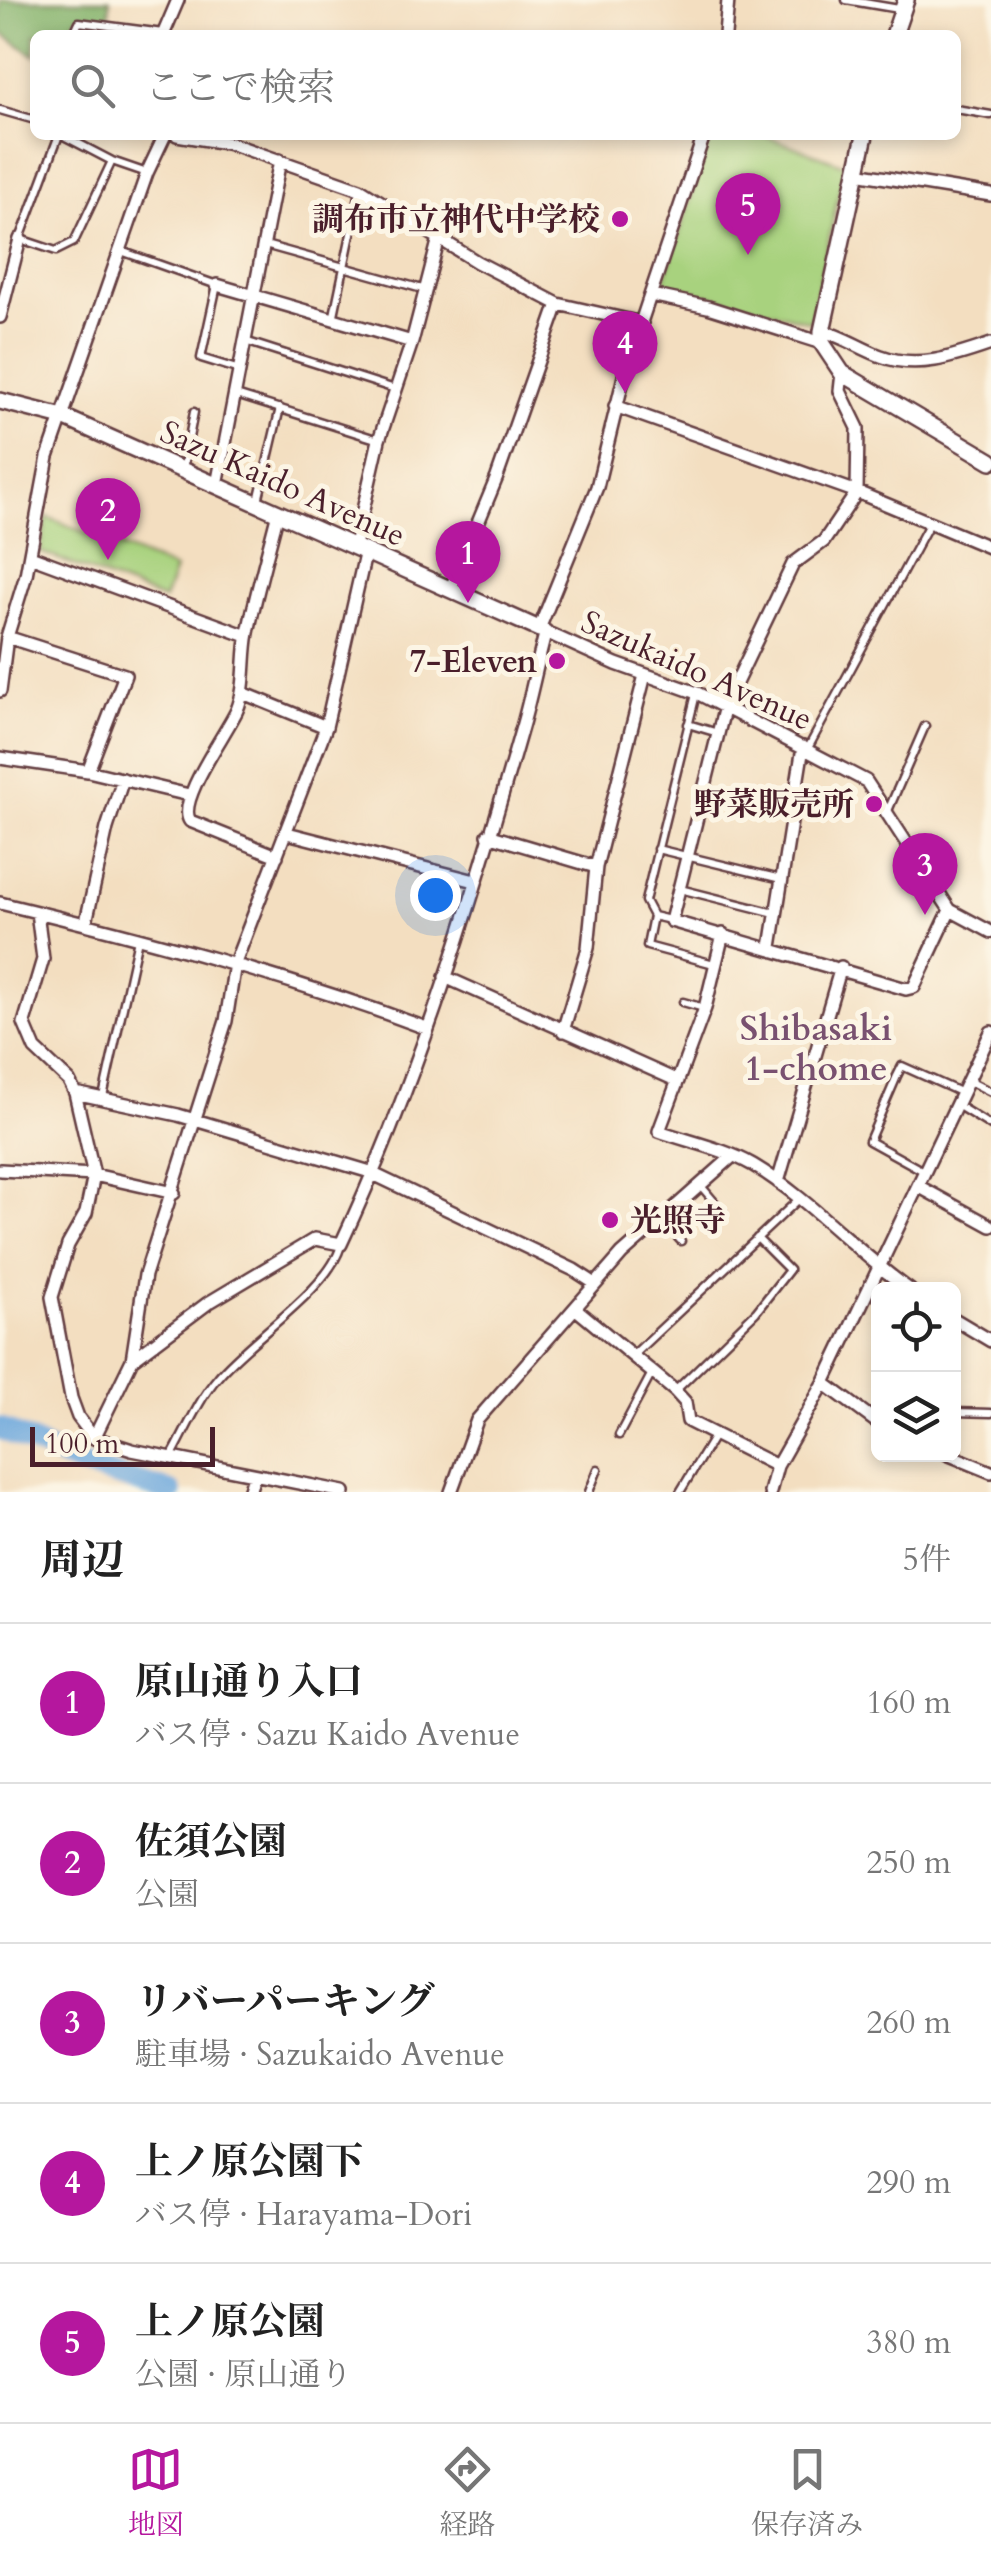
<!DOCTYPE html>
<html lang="ja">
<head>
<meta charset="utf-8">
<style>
  body { margin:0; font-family:Cardo,"Noto Serif JP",serif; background:#f6f6f6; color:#222 }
  .controls { position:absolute; right:30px; bottom:30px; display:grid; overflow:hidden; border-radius:15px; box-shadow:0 5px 15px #0003 }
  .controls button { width:90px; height:90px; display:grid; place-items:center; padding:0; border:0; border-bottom:2px solid #e0e0e0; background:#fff; color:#222; font:50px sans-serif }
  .scale { position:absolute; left:30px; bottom:25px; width:185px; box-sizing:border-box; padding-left:10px; border:5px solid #4a1f2b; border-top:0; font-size:28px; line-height:35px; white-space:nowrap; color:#4a1f2b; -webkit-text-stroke:8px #fcf5e5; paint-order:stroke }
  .you { position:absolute; left:435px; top:895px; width:35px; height:35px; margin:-25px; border:8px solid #fff; border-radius:50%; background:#1a73e8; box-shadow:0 0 0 15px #1a73e833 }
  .badge { display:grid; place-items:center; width:65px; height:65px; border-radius:50%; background:#b5179e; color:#fff; font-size:32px; font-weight:700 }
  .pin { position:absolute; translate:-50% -82px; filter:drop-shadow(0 2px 5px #0008) }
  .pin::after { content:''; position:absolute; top:52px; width:35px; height:30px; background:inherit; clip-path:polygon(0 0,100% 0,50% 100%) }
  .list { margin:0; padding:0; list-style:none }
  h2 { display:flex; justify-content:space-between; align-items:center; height:130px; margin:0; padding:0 40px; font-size:42px }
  h2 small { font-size:32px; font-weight:400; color:#767676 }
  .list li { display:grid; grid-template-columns:65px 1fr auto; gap:30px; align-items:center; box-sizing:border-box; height:160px; padding:0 40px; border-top:2px solid #e0e0e0 }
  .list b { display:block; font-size:38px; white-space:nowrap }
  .list p { margin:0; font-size:32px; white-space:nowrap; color:#767676 }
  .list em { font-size:32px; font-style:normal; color:#767676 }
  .icon { flex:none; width:55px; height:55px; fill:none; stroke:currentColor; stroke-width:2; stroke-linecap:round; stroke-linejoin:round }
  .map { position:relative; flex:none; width:991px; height:1492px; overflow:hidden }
  .search { position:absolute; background:#fff; box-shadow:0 5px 15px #0003; left:30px; right:30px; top:30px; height:110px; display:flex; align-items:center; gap:25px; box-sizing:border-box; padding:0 35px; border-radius:15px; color:#767676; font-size:38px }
  .sheet { height:930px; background:#fff }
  nav { display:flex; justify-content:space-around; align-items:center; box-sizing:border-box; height:140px; border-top:2px solid #e0e0e0; background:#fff; font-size:28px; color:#767676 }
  nav a { display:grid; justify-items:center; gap:5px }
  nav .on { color:#b5179e }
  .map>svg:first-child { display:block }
  .green { fill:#a8d27e; stroke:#797854; stroke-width:2.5 }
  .forest { fill:#86b46d; stroke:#686a4c; stroke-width:2.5 }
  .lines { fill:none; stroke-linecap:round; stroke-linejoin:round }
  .river { stroke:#6ca7dd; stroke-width:22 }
  .service-casing { stroke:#633c41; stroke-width:11 }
  .minor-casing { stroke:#633c41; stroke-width:16 }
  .tertiary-casing { stroke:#633c41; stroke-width:20 }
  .service { stroke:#fff; stroke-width:6 }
  .minor { stroke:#fff; stroke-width:11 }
  .tertiary { stroke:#fff; stroke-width:15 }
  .poi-dot { fill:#b5179e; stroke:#fcf5e5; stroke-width:4 }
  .labels { text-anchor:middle; stroke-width:10; stroke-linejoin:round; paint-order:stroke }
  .poi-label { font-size:32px; font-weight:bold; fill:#4a1f2b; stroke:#fcf5e5; text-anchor:end }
  .street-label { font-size:32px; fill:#4a1f2b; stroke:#fcf5e5 }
  .neighbourhood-label { font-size:35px; font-weight:bold; fill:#795170; stroke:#fcf5e5 }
</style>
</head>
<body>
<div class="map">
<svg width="991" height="1492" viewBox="0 0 991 1492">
  <rect width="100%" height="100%" fill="#fcf5e5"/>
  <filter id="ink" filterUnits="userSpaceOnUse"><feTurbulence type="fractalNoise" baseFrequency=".01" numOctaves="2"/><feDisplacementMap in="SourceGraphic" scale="20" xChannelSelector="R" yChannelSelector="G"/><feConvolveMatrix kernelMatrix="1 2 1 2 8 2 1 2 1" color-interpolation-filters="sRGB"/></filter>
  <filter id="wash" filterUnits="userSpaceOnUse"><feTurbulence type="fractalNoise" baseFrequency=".0048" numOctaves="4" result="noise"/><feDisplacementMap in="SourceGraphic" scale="40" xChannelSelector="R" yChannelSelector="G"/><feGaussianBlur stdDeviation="2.25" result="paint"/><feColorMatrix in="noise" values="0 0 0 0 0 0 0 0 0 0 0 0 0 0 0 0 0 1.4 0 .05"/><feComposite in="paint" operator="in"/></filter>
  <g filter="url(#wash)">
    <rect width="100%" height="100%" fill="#f3dec0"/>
    <!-- green -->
    <path class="green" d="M 711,135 L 763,135 L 845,165 L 811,322 L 663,284 Z
      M 47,517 L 175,569 L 164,600 L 40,552 Z"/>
    <!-- forest -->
    <path class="forest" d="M 0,0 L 110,0 L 109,18 L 79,16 L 63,35 L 35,35 L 35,56 L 0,32 Z"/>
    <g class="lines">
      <!-- river -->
      <path class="river" d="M 0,1428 L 83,1466 L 171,1492"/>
    </g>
  </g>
  <g filter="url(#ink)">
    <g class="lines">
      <!-- service casing -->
      <g class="service-casing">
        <path id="service" d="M 846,0 L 899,9
          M 73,35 L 79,22 L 163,33
          M 956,109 L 991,115
          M 0,110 L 35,120
          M 59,135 L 20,239 L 56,251 L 74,242 L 112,161
          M 62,135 L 112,161 L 147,173
          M 265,245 L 426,290
          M 121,251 L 217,285 L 201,358 L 240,370
          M 333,320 L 360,191
          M 245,341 L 395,389
          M 236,395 L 379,440
          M 183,469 L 194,412
          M 258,501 L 280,408
          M 688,724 L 718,733
          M 807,750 L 929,524
          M 887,813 L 925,726
          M 657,849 L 781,879
          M 680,889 L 775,913
          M 653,916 L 645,901 L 696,694
          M 670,920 L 653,916 L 647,946 L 714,964
          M 683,1002 L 704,1008
          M 969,1081 L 991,1092
          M 103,1097 L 138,939
          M 957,1105 L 991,1126
          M 925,1172 L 869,1141 L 897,1076 L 902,1066 L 962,1093
          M 701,1186 L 723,1212
          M 662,1220 L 681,1241
          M 632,1356 L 798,1200
          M 676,1390 L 756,1312 L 789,1270 L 757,1238
          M 954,1412 L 991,1413
          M 619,1435 L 652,1373
          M 170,1459 C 185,1433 198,1400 218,1377 C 248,1340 330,1289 341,1245
          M 589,1492 L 598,1469
          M 680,1492 L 714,1436"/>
      </g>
      <!-- minor casing -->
      <g class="minor-casing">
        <path id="minor" d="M 163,35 L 178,0
          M 725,35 L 728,0
          M 177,135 L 232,144 L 360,189 L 477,262 L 558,304 L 642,323
          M 704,135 L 627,364 L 597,487 L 539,629 L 616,664 L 697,693 L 866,781 L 950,910 L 991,932
          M 856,173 L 991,195
          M 217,285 L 412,342
          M 651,295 L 708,307 L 822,343
          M 0,317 L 20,239
          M 822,331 C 843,336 861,349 881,356 C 918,370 956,356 991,344
          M 842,373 L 840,391 L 858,428 L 857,492 L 824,541 L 793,564 L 725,706 L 671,921 L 906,989 L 914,987 L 950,910
          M 615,406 L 857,492 L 991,548
          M 217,485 L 280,160
          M 355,545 L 379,440 L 412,342 L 439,238
          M 30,556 L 247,636
          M 451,588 L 497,477 L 558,304
          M 7,637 L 125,675 L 88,771
          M 0,691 L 7,637 L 26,575 L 48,457 L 147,173 L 165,135
          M 243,693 L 326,727
          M 0,758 L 88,771 L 189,795
          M 287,833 L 475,881
          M 488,835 L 596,867
          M 277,856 L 190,821 C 176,801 226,734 237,710 C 247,686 243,659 248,633 C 256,593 268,552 278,512
          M 0,903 C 145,938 287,976 426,1028
          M 37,912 L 43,959 L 24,1023 L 35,1049 L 69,1081 L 75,1093 L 94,1175 L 86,1213 L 68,1245 L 52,1297 L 71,1398 L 78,1417 L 94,1438 L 132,1450 L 344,1492
          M 86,922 L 107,828 L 123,779
          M 723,934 L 705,1008 L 659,1131 C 690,1142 725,1149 753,1165 C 810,1199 856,1252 910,1290
          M 771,947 L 803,747
          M 445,977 L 678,1081
          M 563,1031 L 588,948 L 596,867 L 645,675
          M 75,1093 L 178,1115 L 367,1171 L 574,1270 L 594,1283
          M 0,1170 L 94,1175 L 174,1193
          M 778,1182 L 841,967
          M 918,1186 L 991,1226
          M 576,1309 L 675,1391 L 685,1402 L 688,1421 L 777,1466
          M 954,1319 L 991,1341
          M 132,1360 L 208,1303 L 315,1239 L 341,1244 C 418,1080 472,902 522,727 C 531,696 537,663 546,631
          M 824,1383 L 878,1423
          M 94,1438 L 132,1360 L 145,1275 L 226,1021 L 235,963 L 326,727 L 366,550
          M 947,1454 L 991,1472
          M 249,1492 L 254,1476
          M 451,1492 L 477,1420 L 622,1254 L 733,1156
          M 770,1492 L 777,1466 L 824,1383 L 991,1032"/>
      </g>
      <!-- tertiary casing -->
      <g class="tertiary-casing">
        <path id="tertiary" d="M 894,35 L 906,0
          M 865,135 L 822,331 L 822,343 L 842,373 L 991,461
          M 0,401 L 63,417 L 539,629"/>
      </g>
      <!-- service -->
      <use href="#service" class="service"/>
      <!-- minor -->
      <use href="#minor" class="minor"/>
      <!-- tertiary -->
      <use href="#tertiary" class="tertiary"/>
    </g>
  </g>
  <!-- markers -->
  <g class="poi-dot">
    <circle cx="620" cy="219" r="10"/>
    <circle cx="557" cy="661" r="10"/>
    <circle cx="874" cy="804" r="10"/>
    <circle cx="610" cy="1220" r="10"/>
  </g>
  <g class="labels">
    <!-- poi labels -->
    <g class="poi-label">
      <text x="600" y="230">調布市立神代中学校</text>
      <text x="537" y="672">7-Eleven</text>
      <text x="854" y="815">野菜販売所</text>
      <text x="630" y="1231" text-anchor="start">光照寺</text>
    </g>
    <!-- street labels -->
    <g class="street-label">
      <text transform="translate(283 483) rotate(24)" y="11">Sazu Kaido Avenue</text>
      <text transform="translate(697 670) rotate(24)" y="11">Sazukaido Avenue</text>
    </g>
    <!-- neighbourhood labels -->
    <g class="neighbourhood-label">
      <text x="816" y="1040">Shibasaki<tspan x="816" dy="40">1-chome</tspan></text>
    </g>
  </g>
</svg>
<div class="controls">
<button><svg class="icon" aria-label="locate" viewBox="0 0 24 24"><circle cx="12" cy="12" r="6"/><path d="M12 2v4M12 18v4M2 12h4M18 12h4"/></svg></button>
<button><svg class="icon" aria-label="layers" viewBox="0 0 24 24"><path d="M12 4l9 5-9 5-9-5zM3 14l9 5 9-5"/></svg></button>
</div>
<div class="scale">100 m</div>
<div class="you"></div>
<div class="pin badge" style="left:468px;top:603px">1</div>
<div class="pin badge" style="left:108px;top:560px">2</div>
<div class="pin badge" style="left:925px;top:915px">3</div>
<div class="pin badge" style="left:625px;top:393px">4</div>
<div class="pin badge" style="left:748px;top:255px">5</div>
<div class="search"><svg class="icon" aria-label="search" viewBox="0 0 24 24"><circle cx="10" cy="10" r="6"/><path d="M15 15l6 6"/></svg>ここで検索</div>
</div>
<section class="sheet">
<h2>周辺<small>5件</small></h2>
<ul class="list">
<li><span class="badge">1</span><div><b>原山通り入口</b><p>バス停 · Sazu Kaido Avenue</p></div><em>160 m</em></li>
<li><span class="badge">2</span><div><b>佐須公園</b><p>公園</p></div><em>250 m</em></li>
<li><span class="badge">3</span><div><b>リバーパーキング</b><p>駐車場 · Sazukaido Avenue</p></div><em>260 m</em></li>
<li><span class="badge">4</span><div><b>上ノ原公園下</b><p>バス停 · Harayama-Dori</p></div><em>290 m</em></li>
<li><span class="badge">5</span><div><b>上ノ原公園</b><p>公園 · 原山通り</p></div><em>380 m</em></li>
</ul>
</section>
<nav>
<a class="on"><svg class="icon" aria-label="map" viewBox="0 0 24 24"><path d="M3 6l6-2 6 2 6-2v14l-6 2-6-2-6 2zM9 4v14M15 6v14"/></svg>地図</a>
<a><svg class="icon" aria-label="directions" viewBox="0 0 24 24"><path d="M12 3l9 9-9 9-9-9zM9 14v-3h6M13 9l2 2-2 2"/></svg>経路</a>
<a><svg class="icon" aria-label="saved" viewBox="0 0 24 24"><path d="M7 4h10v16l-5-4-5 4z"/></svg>保存済み</a>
</nav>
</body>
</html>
